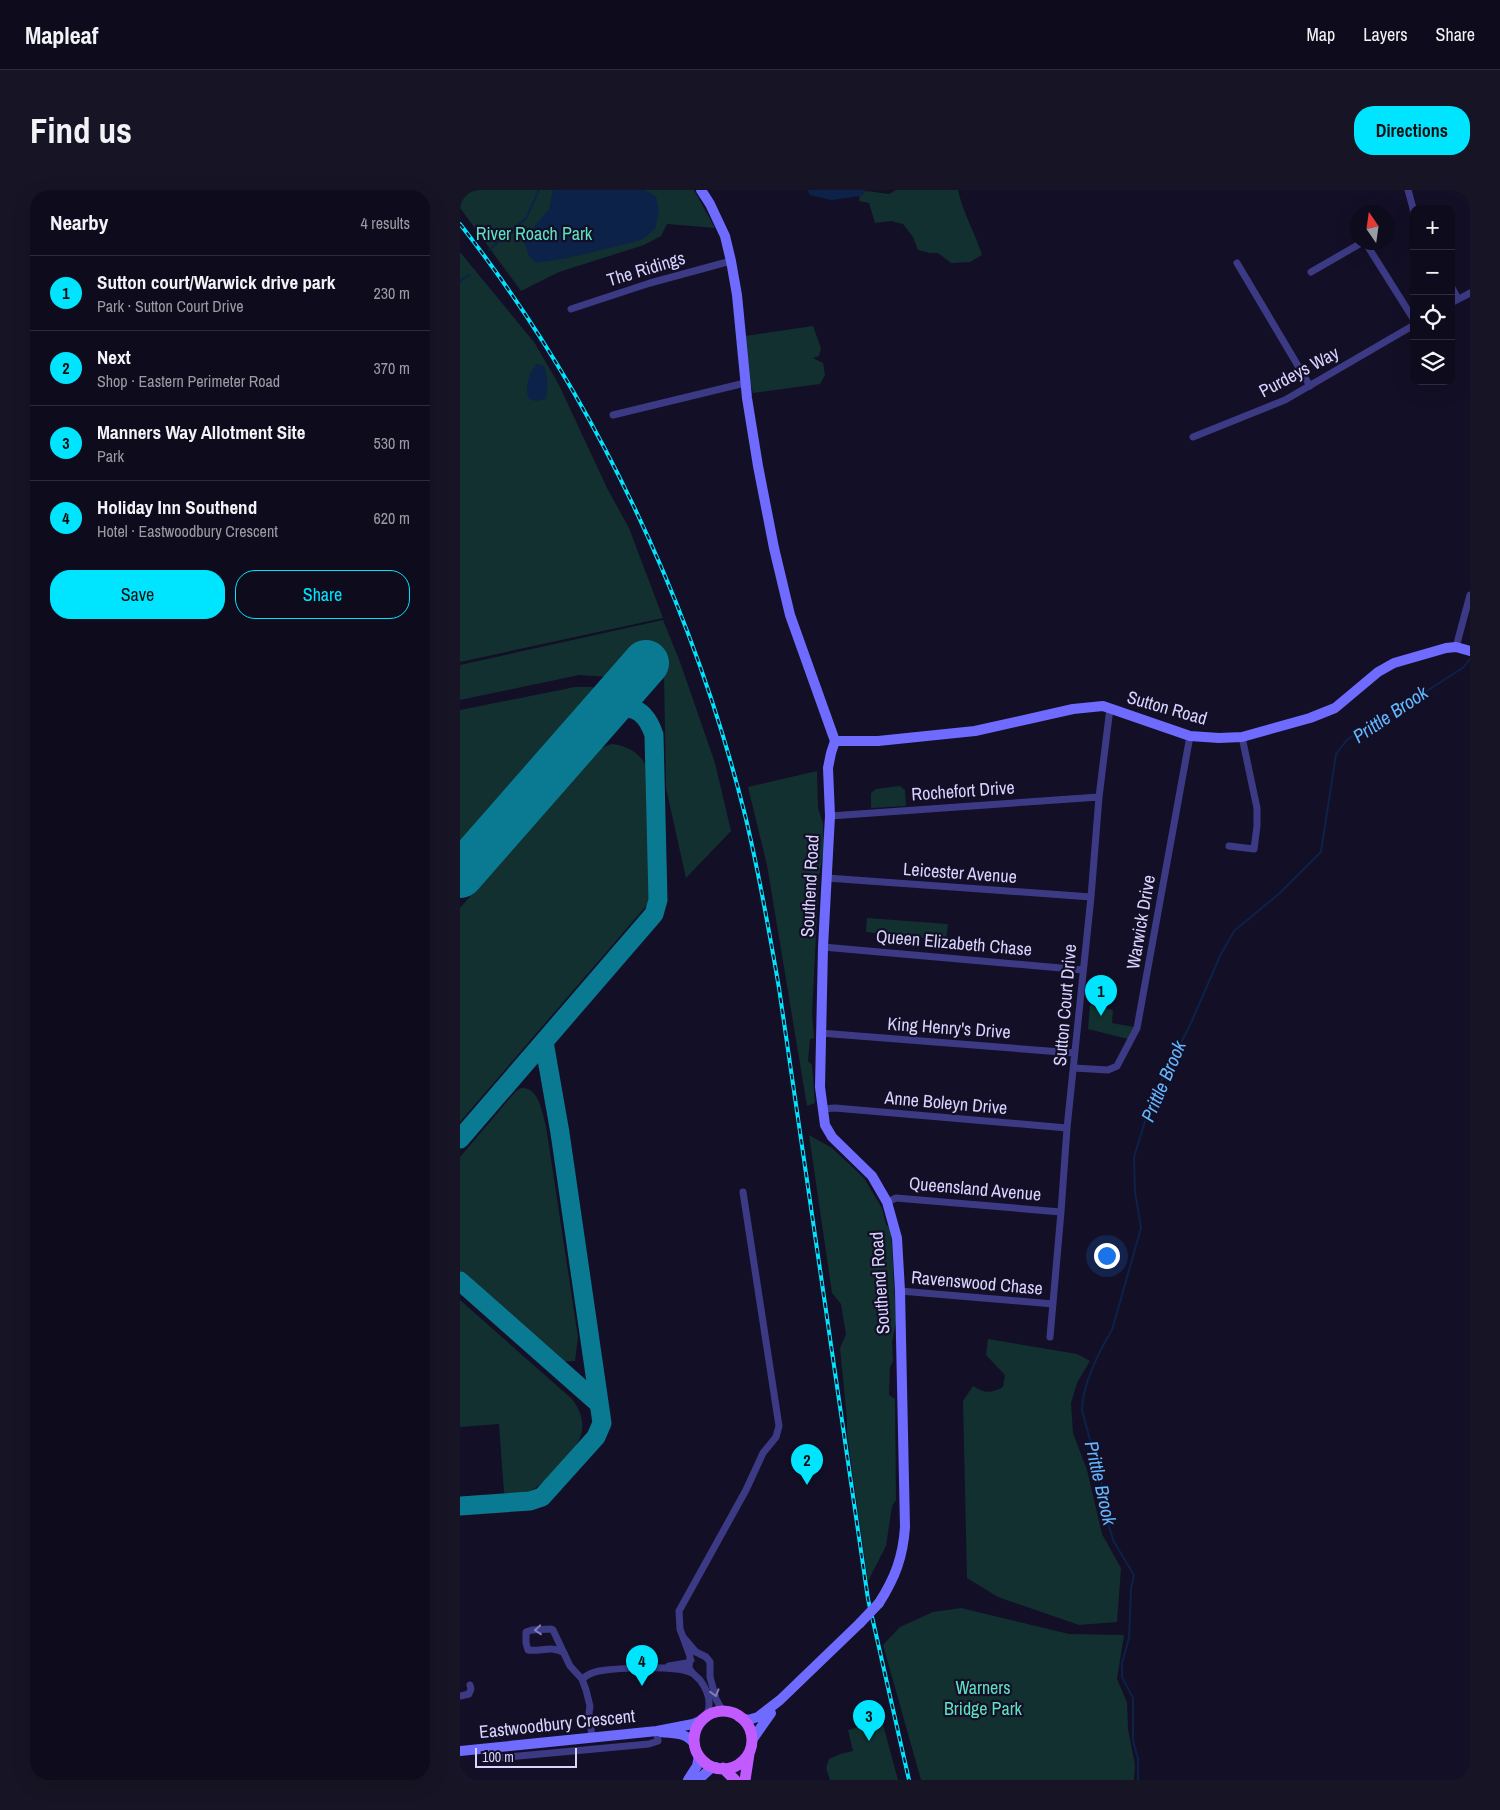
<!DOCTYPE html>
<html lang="en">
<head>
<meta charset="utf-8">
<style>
  body { margin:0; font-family:"Archivo Narrow",sans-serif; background:#171425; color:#f1f3f6 }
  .controls { position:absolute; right:15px; top:15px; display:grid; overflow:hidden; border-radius:10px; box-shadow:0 5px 20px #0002 }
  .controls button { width:45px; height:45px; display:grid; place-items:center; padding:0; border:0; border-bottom:1px solid #2e2b3b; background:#0e0b1c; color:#f1f3f6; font:25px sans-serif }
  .compass { position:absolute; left:890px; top:15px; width:45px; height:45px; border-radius:50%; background:#0e0b1c; box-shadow:0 5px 20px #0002; rotate:347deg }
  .scale { position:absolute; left:15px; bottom:12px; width:102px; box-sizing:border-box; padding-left:5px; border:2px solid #d9d4ff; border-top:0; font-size:14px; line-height:18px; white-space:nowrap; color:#d9d4ff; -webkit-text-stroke:4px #130f26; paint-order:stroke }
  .you { position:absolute; left:646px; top:1065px; width:18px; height:18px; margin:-12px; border:4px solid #fff; border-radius:50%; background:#1a73e8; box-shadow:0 0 0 8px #1a73e833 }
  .badge { display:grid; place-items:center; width:32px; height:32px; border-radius:50%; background:#00e5ff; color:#111; font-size:16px; font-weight:700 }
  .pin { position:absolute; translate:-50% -41px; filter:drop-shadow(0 1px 2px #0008) }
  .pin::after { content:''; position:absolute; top:26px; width:18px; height:15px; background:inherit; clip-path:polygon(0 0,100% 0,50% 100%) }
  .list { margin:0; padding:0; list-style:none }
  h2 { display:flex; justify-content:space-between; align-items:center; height:65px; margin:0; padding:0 20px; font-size:21px }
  h2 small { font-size:16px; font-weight:400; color:#9b9ba3 }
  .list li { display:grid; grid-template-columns:32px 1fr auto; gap:15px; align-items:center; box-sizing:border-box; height:75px; padding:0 20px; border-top:1px solid #2e2b3b }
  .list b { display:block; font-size:19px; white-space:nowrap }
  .list p { margin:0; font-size:16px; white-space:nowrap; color:#9b9ba3 }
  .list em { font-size:16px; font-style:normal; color:#9b9ba3 }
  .actions { display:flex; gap:10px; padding:15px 20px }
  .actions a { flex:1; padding:11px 0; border:1px solid #00e5ff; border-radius:20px; text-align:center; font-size:18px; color:#00e5ff }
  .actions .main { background:#00e5ff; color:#111 }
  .icon { flex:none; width:28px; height:28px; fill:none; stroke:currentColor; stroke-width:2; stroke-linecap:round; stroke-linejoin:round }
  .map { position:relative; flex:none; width:1010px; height:1590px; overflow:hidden; border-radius:20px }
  header { display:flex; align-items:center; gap:30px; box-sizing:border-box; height:70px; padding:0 25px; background:#0e0b1c; border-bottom:1px solid #2e2b3b }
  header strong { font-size:24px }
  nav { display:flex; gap:28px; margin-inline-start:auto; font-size:18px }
  .intro { display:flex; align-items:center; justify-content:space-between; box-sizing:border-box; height:120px; padding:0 30px }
  h1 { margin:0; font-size:35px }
  .button { padding:12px 22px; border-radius:20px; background:#00e5ff; color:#111; font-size:18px; font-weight:700 }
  main { display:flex; gap:30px; padding:0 30px }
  aside { flex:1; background:#0e0b1c; border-radius:20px; box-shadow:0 5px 20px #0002 }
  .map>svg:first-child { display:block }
  .green { fill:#12302f }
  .water { fill:#0c2248 }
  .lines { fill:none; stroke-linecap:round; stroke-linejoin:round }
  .stream { stroke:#0c2248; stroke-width:2 }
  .river { stroke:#0c2248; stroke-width:12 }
  .taxiway { stroke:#0a7a92; stroke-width:19 }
  .runway { stroke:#0a7a92; stroke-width:46 }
  .street { stroke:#3d3a85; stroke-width:7 }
  .secondary { stroke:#6f6bff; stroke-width:10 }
  .primary { stroke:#c25bff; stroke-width:11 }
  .rail-casing { stroke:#00e5ff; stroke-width:4 }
  .rail { stroke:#130f26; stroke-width:2; stroke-dasharray:5.5; stroke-linecap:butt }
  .secondary-bridge { stroke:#6f6bff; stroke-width:10 }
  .oneway { stroke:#837fbc }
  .labels { text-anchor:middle; stroke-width:4.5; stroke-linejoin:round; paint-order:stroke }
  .park-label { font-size:18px; fill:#5fe0c0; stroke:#130f26 }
  .street-label { font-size:18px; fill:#d9d4ff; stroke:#130f26 }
  .water-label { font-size:19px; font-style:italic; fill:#62b6ff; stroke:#130f26 }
</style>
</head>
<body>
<header>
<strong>Mapleaf</strong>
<nav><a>Map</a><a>Layers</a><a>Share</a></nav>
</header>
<div class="intro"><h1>Find us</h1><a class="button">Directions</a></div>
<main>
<aside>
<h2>Nearby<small>4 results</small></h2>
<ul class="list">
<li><span class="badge">1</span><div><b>Sutton court/Warwick drive park</b><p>Park · Sutton Court Drive</p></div><em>230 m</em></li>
<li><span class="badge">2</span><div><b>Next</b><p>Shop · Eastern Perimeter Road</p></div><em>370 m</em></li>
<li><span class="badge">3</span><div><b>Manners Way Allotment Site</b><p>Park</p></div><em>530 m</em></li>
<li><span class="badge">4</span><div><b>Holiday Inn Southend</b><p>Hotel · Eastwoodbury Crescent</p></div><em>620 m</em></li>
</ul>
<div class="actions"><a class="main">Save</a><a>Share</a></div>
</aside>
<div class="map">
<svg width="1010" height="1590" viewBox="0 0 1010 1590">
  <rect width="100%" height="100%" fill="#130f26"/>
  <!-- green -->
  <path class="green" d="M 0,0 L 234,0 L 255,38 L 207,34 L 201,46 L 184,55 L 99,82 L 61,101 L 0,18 Z
    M 436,0 L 498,0 C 503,23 515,43 522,65 L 510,72 L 491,73 L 478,63 L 470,63 L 458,60 L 453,47 L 443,34 L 431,31 L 415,33 L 409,13 L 399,11 L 400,3 L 407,1 L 429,4 Z
    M 0,62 L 74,152 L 98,193 L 148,300 L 169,338 L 203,428 L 0,472 Z
    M 353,136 L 361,158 L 359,166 L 353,168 L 363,173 L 365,185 L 360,194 L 293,203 L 290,193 L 285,146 Z
    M 203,430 L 220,472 L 255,573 L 271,641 L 226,688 L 206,598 L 204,486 L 176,461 L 159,471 L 149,487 L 119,485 L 0,510 L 0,475 Z
    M 115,497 L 132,497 L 140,500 L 0,661 L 0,520 Z
    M 151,554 C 165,555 180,562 186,576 C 192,591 190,610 191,626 C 192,653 192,680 193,708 L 0,932 L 0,718 L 141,558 Z
    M 357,581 L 358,618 L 363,633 L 364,659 L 359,686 L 352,823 L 354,848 L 350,849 L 348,871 L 352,875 L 355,913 L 347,916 L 307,675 L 288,597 Z
    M 440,596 L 445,600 L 446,616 L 411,618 L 411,603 L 416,599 Z
    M 407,728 L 488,734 L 486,750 L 406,742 Z
    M 630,815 L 653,820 L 652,833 L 674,837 L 668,849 L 628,839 Z
    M 61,898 C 79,897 82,922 86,936 L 118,1147 L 115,1171 L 98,1172 L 0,1085 L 0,967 L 56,901 Z
    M 349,945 L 372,958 L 404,988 L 422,1018 L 426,1034 L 431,1040 L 436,1131 L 432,1152 L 433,1171 L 430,1177 L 429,1205 L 435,1209 L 436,1310 L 432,1316 L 426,1356 L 408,1391 L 387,1244 L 387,1230 L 380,1158 L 386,1144 L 381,1114 L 372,1103 Z
    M 0,1110 L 112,1209 C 120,1219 125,1233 121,1245 C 118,1256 109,1264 101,1273 C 85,1290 70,1311 44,1303 L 39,1234 L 0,1237 Z
    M 528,1149 L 617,1164 L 630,1171 L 617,1193 L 611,1213 L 613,1243 L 627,1280 L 642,1344 L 661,1378 L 657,1432 L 619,1435 L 538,1407 L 507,1388 L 503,1211 L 513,1196 C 524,1203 531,1204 543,1197 L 545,1185 L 526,1165 Z
    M 501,1418 L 609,1444 L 664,1445 L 657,1489 L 667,1512 L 668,1539 L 675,1575 L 674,1590 L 461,1590 L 423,1455 L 440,1437 L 473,1422 Z
    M 422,1531 L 438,1590 L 370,1590 L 366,1578 L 369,1569 L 380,1564 L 393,1561 L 388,1540 Z"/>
  <!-- water -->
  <path class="water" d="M 93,0 L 184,0 L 196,6 L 199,23 L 195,39 L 183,49 L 173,52 L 108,68 L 76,73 L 69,66 L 63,50 L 89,19 Z
    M 76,174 L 84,176 C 88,186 88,198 86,209 L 76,211 L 69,209 C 64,197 69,184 76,174 Z"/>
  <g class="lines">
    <!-- stream -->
    <path class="stream" d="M 29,60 L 66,28 L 79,0
      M 0,91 L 9,85
      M 678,1590 L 678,1569 L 673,1550 L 673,1508 L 662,1487 L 662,1473 L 669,1448 L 671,1399 L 674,1385 L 654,1352 L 649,1337 L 648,1317 L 622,1220 C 622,1196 639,1161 652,1140 L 681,1038 L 675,1002 L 674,967 L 692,909 L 731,833 L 760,766 L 774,741 L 820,703 L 861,662 L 876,564 L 886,551 L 901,539 L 936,521 L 1004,477 L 1010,469"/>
    <!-- river -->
    <path class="river" d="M 354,0 L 372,4 L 399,0"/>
    <!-- taxiway -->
    <path class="taxiway" d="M 0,949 L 194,724 L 198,710 L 194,545 C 183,512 163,513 137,529
      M 0,1091 L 139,1214
      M 0,1316 L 70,1311 L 82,1307 L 136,1247 L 142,1233 L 100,943 L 84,852"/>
    <!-- runway -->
    <path class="runway" d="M 0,685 L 186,473"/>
    <!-- street -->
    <path class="street" d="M 948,0 L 954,22
      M 905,52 L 954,130
      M 777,73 L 850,196
      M 851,82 L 903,52
      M 991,96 L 998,109
      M 991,113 L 1010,103
      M 111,119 L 190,93 L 271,71
      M 153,225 L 285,193
      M 733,247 L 825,210 L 954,135
      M 996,457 L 1010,405
      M 370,626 L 639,607
      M 769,656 L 794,659 L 797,636 L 797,618 L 782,547
      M 367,688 L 631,707
      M 363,757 L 623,780
      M 360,843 L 614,863
      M 614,878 L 648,880 L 657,876 L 677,838 L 730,546
      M 362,919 L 375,918 L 607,938
      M 427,1012 L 436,1008 L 601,1022
      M 440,1101 L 593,1114
      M 590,1147 L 601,1022 L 607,938 L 631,707 L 639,607 L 650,518
      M 224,1448 L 236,1462 L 246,1467 L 250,1472 L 250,1487 L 256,1509 L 262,1520 L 267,1522
      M 104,1463 C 93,1455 80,1462 68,1460 L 66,1453 L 66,1442 L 72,1440 L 91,1439 L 93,1440 L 110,1476 L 122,1489 L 126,1500 L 130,1516 L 129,1523 L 132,1547
      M 209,1476 L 227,1473 L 231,1470
      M 122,1489 C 127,1485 133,1482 139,1481 C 158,1478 216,1475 232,1483
      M 0,1506 L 9,1504 L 11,1499 L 10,1495
      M 245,1527 C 253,1515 248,1501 240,1490 C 236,1486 232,1484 229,1478 L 230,1466 L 220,1439 L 219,1421 L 286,1300 L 303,1263 L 316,1247 L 319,1236 L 283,1002
      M 27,1558 L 29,1566 L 37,1568 L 189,1554 L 198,1551 L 197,1541"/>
    <!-- secondary -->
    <path class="secondary" d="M 241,0 L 250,14 L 265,46 L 271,71 L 277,105 L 287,208 L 298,276 L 314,358 L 330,425 L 375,551
      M 375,551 L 371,563 L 368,578 L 370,626 L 363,757 L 360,897 L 365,935 L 372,947 L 412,986 L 427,1012 L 437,1048 L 440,1101 L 445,1337 C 443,1367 435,1388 419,1413
      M 375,551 L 418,551 L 515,541 L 613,519 L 643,516 L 730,546 L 759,548 L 782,547 L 850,528 L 875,518 L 918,482 L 934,473 L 986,458 L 996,457 L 1010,461
      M 279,1527 L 288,1530 L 298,1527 L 320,1510 L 400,1433
      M 201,1542 C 215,1544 227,1542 235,1555
      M 292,1550 L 311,1523
      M 0,1561 L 197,1541 L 233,1534 L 242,1530
      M 228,1590 L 237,1576 L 239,1566
      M 238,1590 L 250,1579 L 256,1577"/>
    <!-- primary -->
    <path class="primary" d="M234 1550a29 29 0 1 1 58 0a29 29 0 1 1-58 0Z
      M 263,1578 L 275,1590
      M 285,1590 L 289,1564"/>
    <!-- rail casing -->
    <g class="rail-casing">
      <path id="rail" d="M 0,34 C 134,205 232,414 285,625 C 299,682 309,740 319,798 L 408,1409 L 449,1590"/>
    </g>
    <!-- rail -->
    <use href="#rail" class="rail"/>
    <!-- secondary-bridge -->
    <path class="secondary-bridge" d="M 400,1433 L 419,1413"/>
  </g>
  <!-- one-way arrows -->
  <defs><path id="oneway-chevron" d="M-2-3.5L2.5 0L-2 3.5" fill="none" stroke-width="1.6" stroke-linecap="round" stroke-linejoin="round" transform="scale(1.25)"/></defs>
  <g class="oneway">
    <use href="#oneway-chevron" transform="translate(78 1440) rotate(175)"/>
    <use href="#oneway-chevron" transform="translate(255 1503) rotate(74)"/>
  </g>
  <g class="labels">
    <!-- park labels -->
    <g class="park-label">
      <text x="74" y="50">River Roach Park</text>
      <text x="523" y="1504">Warners<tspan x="523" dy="21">Bridge Park</tspan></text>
    </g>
    <!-- street labels -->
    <g class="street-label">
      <text transform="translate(186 79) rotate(-17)" y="6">The Ridings</text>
      <text transform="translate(839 182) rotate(-28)" y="6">Purdeys Way</text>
      <text transform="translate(707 518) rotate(16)" y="6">Sutton Road</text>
      <text transform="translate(503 601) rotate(-4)" y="6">Rochefort Drive</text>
      <text transform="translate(500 683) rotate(4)" y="6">Leicester Avenue</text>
      <text transform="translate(350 696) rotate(-87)" y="6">Southend Road</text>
      <text transform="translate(681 732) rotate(-80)" y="6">Warwick Drive</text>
      <text transform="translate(494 753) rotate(5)" y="6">Queen Elizabeth Chase</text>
      <text transform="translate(605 815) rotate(-85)" y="6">Sutton Court Drive</text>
      <text transform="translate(489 838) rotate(4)" y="6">King Henry's Drive</text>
      <text transform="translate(486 913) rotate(5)" y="6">Anne Boleyn Drive</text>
      <text transform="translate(515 999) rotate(5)" y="6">Queensland Avenue</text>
      <text transform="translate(420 1093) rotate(-94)" y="6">Southend Road</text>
      <text transform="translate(517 1093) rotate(5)" y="6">Ravenswood Chase</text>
      <text transform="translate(97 1534) rotate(-6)" y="6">Eastwoodbury Crescent</text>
    </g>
    <!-- water labels -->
    <g class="water-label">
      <text transform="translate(930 524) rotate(-34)" y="7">Prittle Brook</text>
      <text transform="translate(703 891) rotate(-67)" y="7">Prittle Brook</text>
      <text transform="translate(641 1293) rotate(77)" y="7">Prittle Brook</text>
    </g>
  </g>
</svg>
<div class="controls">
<button>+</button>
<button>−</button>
<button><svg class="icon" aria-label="locate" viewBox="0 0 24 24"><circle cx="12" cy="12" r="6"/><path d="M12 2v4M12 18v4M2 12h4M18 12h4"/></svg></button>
<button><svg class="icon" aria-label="layers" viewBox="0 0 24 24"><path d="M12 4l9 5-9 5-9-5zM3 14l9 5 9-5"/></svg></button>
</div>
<svg class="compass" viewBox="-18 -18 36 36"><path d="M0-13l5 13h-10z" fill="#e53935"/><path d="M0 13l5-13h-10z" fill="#9b9ba3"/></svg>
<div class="scale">100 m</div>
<div class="you"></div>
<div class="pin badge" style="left:641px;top:826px">1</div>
<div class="pin badge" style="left:347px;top:1295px">2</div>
<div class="pin badge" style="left:409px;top:1551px">3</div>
<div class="pin badge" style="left:182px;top:1496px">4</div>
</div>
</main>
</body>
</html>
